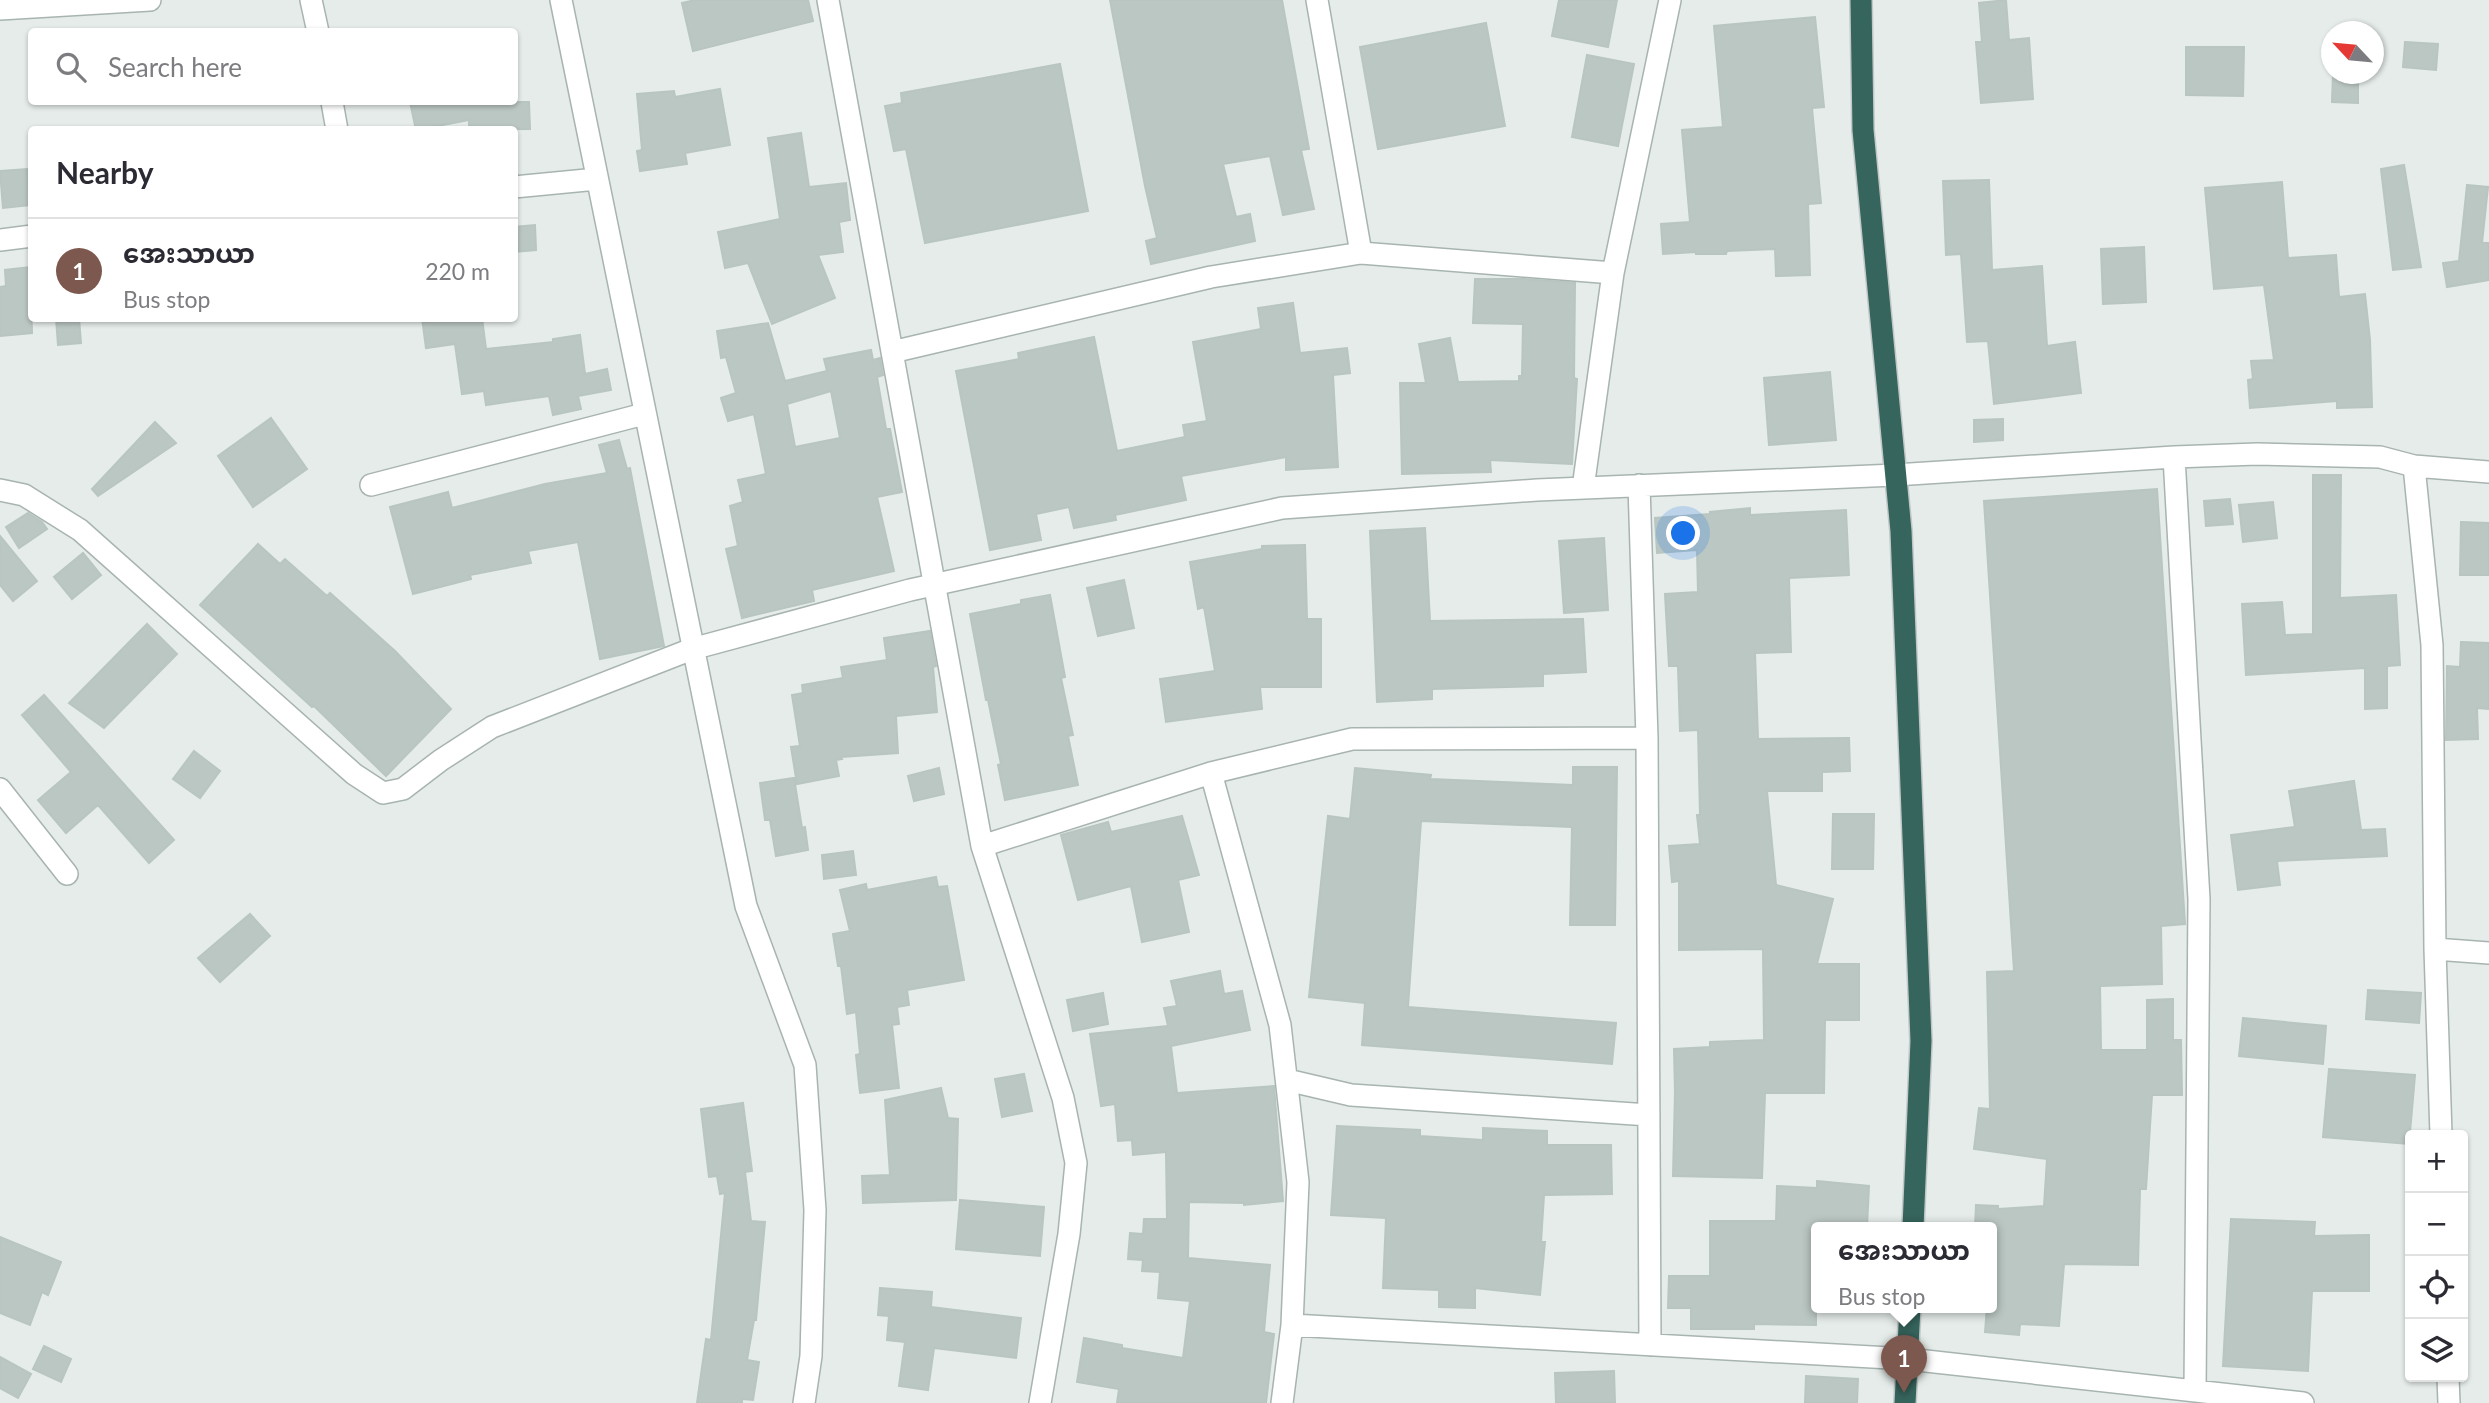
<!DOCTYPE html>
<html lang="en">
<head>
<meta charset="utf-8">
<style>
  body { margin:0; font-family:Lato,"Noto Sans Myanmar",sans-serif; background:#f2f2f3; color:#2b2b33 }
  .controls { position:absolute; right:21px; bottom:21px; display:grid; overflow:hidden; border-radius:7px; box-shadow:0 2px 5px #0004 }
  .controls button { width:63px; height:63px; display:grid; place-items:center; padding:0; border:0; border-bottom:2px solid #e1e1e2; background:#fff; color:#2b2b33; font:35px sans-serif }
  .compass { position:absolute; left:2321px; top:21px; width:63px; height:63px; border-radius:50%; background:#fff; box-shadow:0 2px 5px #0004; rotate:296deg }
  .you { position:absolute; left:1684px; top:534px; width:24px; height:24px; margin:-18px; border:5px solid #fff; border-radius:50%; background:#1a73e8; box-shadow:0 0 0 10px #1a73e833 }
  .badge { display:grid; place-items:center; width:46px; height:46px; border-radius:50%; background:#7d584e; color:#fff; font-size:23px; font-weight:700 }
  .pin { position:absolute; translate:-50% -58px; filter:drop-shadow(0 2px 4px #0008) }
  .pin::after { content:''; position:absolute; top:37px; width:24px; height:21px; background:inherit; clip-path:polygon(0 0,100% 0,50% 100%) }
  .popup { position:absolute; left:1811px; top:1222px; width:186px; height:91px; box-sizing:border-box; display:grid; place-content:center; border-radius:7px; background:#fff; filter:drop-shadow(0 2px 5px #0005); font-size:23px; white-space:nowrap; color:#7c7c81 }
  .popup b { font-size:26px; color:#2b2b33 }
  .popup::after { content:''; position:absolute; left:50%; top:100%; margin-left:-14px; border:14px solid transparent; border-top-color:#fff }
  .list { margin:0; padding:0; list-style:none }
  h2 { display:flex; justify-content:space-between; align-items:center; height:91px; margin:0; padding:0 28px; font-size:30px }
  h2 small { font-size:23px; font-weight:400; color:#7c7c81 }
  .list li { display:grid; grid-template-columns:46px 1fr auto; gap:21px; align-items:center; box-sizing:border-box; height:105px; padding:0 28px; border-top:2px solid #e1e1e2 }
  .list b { display:block; font-size:26px; white-space:nowrap }
  .list p { margin:0; font-size:23px; white-space:nowrap; color:#7c7c81 }
  .list em { font-size:23px; font-style:normal; color:#7c7c81 }
  .icon { flex:none; width:38px; height:38px; fill:none; stroke:currentColor; stroke-width:2; stroke-linecap:round; stroke-linejoin:round }
  .map { position:relative; flex:none; width:2489px; height:1403px; overflow:hidden }
  .search { position:absolute; background:#fff; box-shadow:0 2px 5px #0004; left:28px; top:28px; width:490px; height:77px; display:flex; align-items:center; gap:18px; box-sizing:border-box; padding:0 24px; border-radius:7px; color:#7c7c81; font-size:26px }
  .panel { position:absolute; background:#fff; box-shadow:0 2px 5px #0004; left:28px; top:126px; width:490px; height:196px; border-radius:7px }
  .map>svg:first-child { display:block }
  .building { fill:#bbc7c3; stroke:#b8c5c1; stroke-width:2; fill-rule:evenodd }
  .lines { fill:none; stroke-linecap:round; stroke-linejoin:round }
  .minor-casing { stroke:#a8b4b1; stroke-width:24 }
  .highway-casing { stroke:#c2c8c7; stroke-width:24 }
  .minor { stroke:#fff; stroke-width:21 }
  .highway { stroke:#36655d; stroke-width:21 }
</style>
</head>
<body>
<div class="map">
<svg width="2489" height="1403" viewBox="0 0 2489 1403">
  <rect width="100%" height="100%" fill="#e5ecea"/>
  <!-- building -->
  <path class="building" d="M 695,0 L 808,0 L 813,21 L 693,51 L 682,3 Z
    M 1110,0 L 1282,0 L 1309,149 L 1301,150 L 1314,209 L 1283,215 L 1270,156 L 1223,164 L 1236,217 L 1250,214 L 1255,241 L 1151,264 L 1146,241 L 1157,238 L 1145,186 Z
    M 1559,0 L 1617,0 L 1608,47 L 1552,36 Z
    M 2006,0 L 2009,40 L 2029,38 L 2033,99 L 1981,103 L 1976,42 L 1982,42 L 1979,3 Z
    M 1815,17 L 1824,107 L 1812,108 L 1821,203 L 1808,204 L 1810,275 L 1776,276 L 1775,249 L 1727,251 L 1726,254 L 1696,254 L 1696,252 L 1663,254 L 1661,224 L 1690,222 L 1682,130 L 1723,127 L 1714,26 Z
    M 1486,23 L 1505,126 L 1378,149 L 1360,47 Z
    M 2405,42 L 2438,44 L 2436,70 L 2403,67 Z
    M 2186,47 L 2244,47 L 2243,96 L 2186,95 Z
    M 1587,55 L 1634,64 L 1618,146 L 1572,137 Z
    M 1060,64 L 1088,211 L 925,243 L 906,149 L 894,151 L 885,106 L 902,103 L 901,93 Z
    M 2333,74 L 2358,74 L 2358,103 L 2332,102 Z
    M 720,89 L 730,145 L 685,153 L 687,164 L 640,171 L 637,151 L 642,150 L 637,94 L 674,91 L 675,97 Z
    M 410,102 L 529,102 L 530,129 L 469,130 L 469,120 L 416,130 Z
    M 801,133 L 809,187 L 846,183 L 850,220 L 839,222 L 843,252 L 818,255 L 835,298 L 772,324 L 748,263 L 725,268 L 718,232 L 780,219 L 768,138 Z
    M 2404,165 L 2421,267 L 2393,270 L 2381,169 Z
    M 27,169 L 30,205 L 3,208 L 0,171 Z
    M 1989,180 L 1992,270 L 2042,266 L 2047,346 L 2075,342 L 2081,393 L 1994,404 L 1988,341 L 1967,342 L 1961,254 L 1946,255 L 1943,181 Z
    M 2282,182 L 2288,258 L 2336,255 L 2339,297 L 2365,294 L 2370,340 L 2372,407 L 2337,408 L 2337,401 L 2250,408 L 2248,380 L 2253,379 L 2251,361 L 2274,360 L 2264,285 L 2214,289 L 2205,188 Z
    M 2467,185 L 2488,187 L 2482,243 L 2489,243 L 2489,280 L 2447,287 L 2443,263 L 2459,261 Z
    M 535,225 L 536,250 L 514,252 L 514,227 Z
    M 2144,247 L 2146,302 L 2103,304 L 2101,249 Z
    M 30,267 L 32,333 L 0,336 L 0,287 L 6,286 L 5,270 Z
    M 1475,279 L 1524,279 L 1575,283 L 1574,378 L 1577,379 L 1572,464 L 1490,460 L 1491,472 L 1402,474 L 1400,383 L 1426,383 L 1419,344 L 1450,338 L 1458,382 L 1519,381 L 1519,376 L 1522,376 L 1523,324 L 1473,323 Z
    M 1293,303 L 1300,353 L 1347,348 L 1350,373 L 1333,375 L 1338,467 L 1286,470 L 1286,457 L 1181,476 L 1186,500 L 1115,515 L 1116,520 L 1074,528 L 1069,507 L 1036,514 L 1041,540 L 990,550 L 956,371 L 1019,359 L 1018,353 L 1094,337 L 1117,451 L 1185,437 L 1183,425 L 1207,421 L 1193,342 L 1261,329 L 1258,308 Z
    M 56,318 L 79,318 L 81,343 L 58,345 Z
    M 422,318 L 482,318 L 486,349 L 553,342 L 553,339 L 580,335 L 585,374 L 607,369 L 611,390 L 578,396 L 581,409 L 553,415 L 549,396 L 486,405 L 484,391 L 462,394 L 455,344 L 426,348 Z
    M 768,323 L 785,381 L 827,371 L 824,359 L 871,350 L 873,360 L 880,358 L 883,375 L 877,377 L 886,429 L 890,429 L 902,492 L 877,497 L 894,571 L 812,590 L 814,601 L 742,618 L 726,549 L 738,546 L 730,506 L 743,502 L 738,480 L 766,474 L 754,414 L 728,421 L 721,398 L 736,393 L 726,357 L 721,358 L 717,331 ZM 831,391 L 840,438 L 795,447 L 787,404 Z
    M 1830,372 L 1836,440 L 1769,445 L 1764,378 Z
    M 271,418 L 307,469 L 253,507 L 218,456 Z
    M 2003,419 L 2003,440 L 1974,442 L 1974,420 Z
    M 155,422 L 176,443 L 98,496 L 92,489 Z
    M 619,440 L 627,469 L 630,468 L 664,646 L 600,659 L 578,542 L 528,551 L 531,563 L 470,575 L 471,579 L 413,594 L 390,507 L 448,492 L 452,508 L 545,484 L 607,473 L 599,445 Z
    M 2313,475 L 2341,475 L 2340,598 L 2396,595 L 2400,665 L 2387,666 L 2387,708 L 2365,709 L 2365,668 L 2246,675 L 2242,604 L 2282,602 L 2285,635 L 2313,634 Z
    M 2157,489 L 2185,924 L 2161,926 L 2162,984 L 2100,986 L 2101,1050 L 2147,1050 L 2147,1000 L 2173,999 L 2173,1040 L 2181,1040 L 2182,1095 L 2152,1095 L 2146,1189 L 2140,1189 L 2138,1265 L 2064,1264 L 2059,1326 L 2020,1324 L 2019,1335 L 1985,1332 L 1987,1307 L 1992,1307 L 1992,1227 L 1975,1227 L 1976,1205 L 1998,1206 L 1998,1209 L 2044,1206 L 2047,1159 L 1974,1149 L 1979,1108 L 1990,1109 L 1987,972 L 2014,971 L 1984,501 Z
    M 2230,499 L 2233,524 L 2206,526 L 2204,501 Z
    M 2273,502 L 2277,538 L 2243,542 L 2239,505 Z
    M 1750,508 L 1750,515 L 1846,510 L 1849,575 L 1789,578 L 1791,652 L 1755,653 L 1758,739 L 1849,738 L 1850,771 L 1822,772 L 1822,791 L 1767,791 L 1776,885 L 1833,899 L 1817,964 L 1859,964 L 1859,1020 L 1825,1020 L 1824,1093 L 1765,1093 L 1762,1178 L 1673,1176 L 1675,1092 L 1674,1049 L 1710,1047 L 1710,1042 L 1764,1040 L 1763,949 L 1679,950 L 1679,881 L 1672,882 L 1669,846 L 1700,844 L 1697,815 L 1700,815 L 1698,730 L 1680,731 L 1678,666 L 1669,666 L 1665,594 L 1698,592 L 1697,550 L 1657,553 L 1655,518 L 1710,514 L 1710,512 Z
    M 28,513 L 42,522 L 47,529 L 19,548 L 6,527 Z
    M 2461,522 L 2489,523 L 2489,575 L 2460,575 Z
    M 1425,528 L 1430,621 L 1583,619 L 1586,672 L 1543,674 L 1543,686 L 1432,689 L 1432,699 L 1377,702 L 1370,531 Z
    M 0,536 L 37,581 L 13,601 L 0,585 Z
    M 1604,538 L 1608,610 L 1564,613 L 1559,541 Z
    M 258,544 L 280,564 L 285,559 L 327,596 L 330,593 L 395,651 L 451,709 L 386,776 L 314,706 L 312,707 L 200,605 Z
    M 1305,545 L 1307,619 L 1321,619 L 1321,687 L 1260,687 L 1262,709 L 1166,722 L 1160,679 L 1215,671 L 1204,607 L 1198,609 L 1190,562 L 1262,549 L 1262,546 Z
    M 83,553 L 101,575 L 72,599 L 54,577 Z
    M 1124,580 L 1134,628 L 1098,636 L 1087,588 Z
    M 1050,595 L 1065,677 L 1061,678 L 1073,735 L 1068,736 L 1078,785 L 1005,800 L 998,765 L 1001,764 L 988,700 L 986,700 L 970,614 L 1021,604 L 1021,600 Z
    M 147,624 L 177,654 L 104,728 L 69,703 Z
    M 930,631 L 936,666 L 933,667 L 937,712 L 896,716 L 898,753 L 841,757 L 842,759 L 836,760 L 839,776 L 797,784 L 791,747 L 800,746 L 792,695 L 803,693 L 802,685 L 843,678 L 841,667 L 887,660 L 884,638 Z
    M 2461,642 L 2489,643 L 2489,709 L 2477,708 L 2478,739 L 2446,740 L 2447,666 L 2460,667 Z
    M 44,695 L 174,840 L 149,863 L 98,805 L 66,833 L 38,800 L 71,772 L 22,715 Z
    M 194,751 L 220,771 L 200,798 L 173,779 Z
    M 1573,767 L 1617,767 L 1615,925 L 1570,925 L 1572,827 L 1421,821 L 1408,1007 L 1616,1023 L 1612,1064 L 1362,1045 L 1365,1003 L 1309,997 L 1328,816 L 1350,819 L 1355,768 L 1431,775 L 1430,779 L 1573,785 Z
    M 939,768 L 944,794 L 914,801 L 908,776 Z
    M 794,778 L 802,828 L 805,827 L 808,850 L 776,856 L 770,820 L 765,820 L 760,783 Z
    M 2354,781 L 2361,830 L 2385,829 L 2387,856 L 2277,861 L 2280,885 L 2238,890 L 2231,835 L 2295,827 L 2289,791 Z
    M 1833,814 L 1874,814 L 1873,869 L 1832,869 Z
    M 1182,816 L 1199,875 L 1178,880 L 1189,932 L 1142,942 L 1131,886 L 1078,900 L 1061,835 L 1108,822 L 1111,832 Z
    M 853,851 L 856,875 L 824,879 L 822,855 Z
    M 936,877 L 938,887 L 947,886 L 964,980 L 907,990 L 909,1005 L 897,1007 L 899,1024 L 892,1025 L 899,1088 L 860,1093 L 856,1055 L 860,1054 L 856,1012 L 847,1014 L 841,966 L 838,966 L 833,934 L 850,931 L 840,890 L 866,884 L 867,890 Z
    M 250,914 L 270,936 L 220,982 L 198,958 Z
    M 1220,971 L 1224,994 L 1242,991 L 1250,1030 L 1171,1046 L 1177,1093 L 1274,1086 L 1283,1201 L 1244,1205 L 1244,1203 L 1189,1202 L 1188,1258 L 1270,1265 L 1264,1332 L 1274,1334 L 1266,1403 L 1117,1403 L 1119,1389 L 1077,1382 L 1084,1338 L 1122,1345 L 1122,1348 L 1183,1358 L 1190,1301 L 1158,1298 L 1160,1272 L 1142,1271 L 1143,1260 L 1128,1259 L 1130,1233 L 1143,1234 L 1144,1219 L 1167,1219 L 1166,1152 L 1133,1155 L 1132,1140 L 1118,1141 L 1115,1104 L 1101,1106 L 1090,1034 L 1168,1026 L 1164,1008 L 1177,1006 L 1171,981 Z
    M 2368,990 L 2421,993 L 2419,1023 L 2366,1019 Z
    M 1103,993 L 1108,1024 L 1073,1031 L 1067,1000 Z
    M 2243,1018 L 2326,1026 L 2323,1064 L 2239,1056 Z
    M 2329,1069 L 2415,1075 L 2409,1144 L 2323,1137 Z
    M 1024,1074 L 1032,1111 L 1002,1117 L 995,1079 Z
    M 941,1088 L 948,1118 L 958,1119 L 956,1200 L 863,1203 L 862,1176 L 890,1175 L 885,1100 Z
    M 743,1103 L 752,1171 L 745,1172 L 751,1221 L 765,1222 L 756,1320 L 754,1320 L 747,1360 L 759,1362 L 753,1400 L 742,1399 L 742,1403 L 697,1403 L 706,1339 L 711,1340 L 725,1193 L 720,1194 L 717,1176 L 709,1177 L 701,1109 Z
    M 1337,1126 L 1420,1130 L 1420,1136 L 1483,1140 L 1483,1128 L 1547,1131 L 1547,1145 L 1611,1145 L 1612,1194 L 1544,1195 L 1541,1242 L 1545,1242 L 1540,1295 L 1475,1288 L 1475,1308 L 1439,1307 L 1439,1290 L 1383,1288 L 1386,1218 L 1331,1215 Z
    M 1817,1181 L 1869,1186 L 1867,1227 L 1816,1227 L 1816,1325 L 1754,1324 L 1754,1329 L 1691,1329 L 1691,1308 L 1668,1308 L 1669,1276 L 1710,1276 L 1710,1221 L 1776,1221 L 1777,1186 L 1817,1188 Z
    M 960,1200 L 1044,1207 L 1040,1256 L 956,1249 Z
    M 2231,1219 L 2315,1222 L 2314,1236 L 2369,1235 L 2369,1291 L 2312,1291 L 2308,1371 L 2223,1366 Z
    M 0,1237 L 61,1262 L 48,1295 L 42,1292 L 30,1325 L 0,1313 Z
    M 880,1288 L 932,1292 L 931,1307 L 1021,1318 L 1016,1358 L 934,1348 L 928,1390 L 899,1386 L 905,1342 L 887,1340 L 889,1316 L 878,1315 Z
    M 44,1346 L 71,1359 L 61,1382 L 33,1369 Z
    M 0,1357 L 31,1374 L 18,1398 L 0,1388 Z
    M 1614,1371 L 1615,1403 L 1556,1403 L 1555,1373 Z
    M 1806,1376 L 1858,1379 L 1857,1403 L 1805,1403 Z"/>
  <g class="lines">
    <!-- minor casing -->
    <g class="minor-casing">
      <path id="minor" d="M 311,0 L 318,32
        M 561,0 L 746,906 L 805,1065 L 815,1210 L 811,1356 L 804,1403
        M 828,0 L 982,846 L 1063,1098 L 1076,1163 L 1069,1234 L 1040,1403
        M 1317,0 L 1361,253
        M 0,9 L 150,0
        M 332,102 L 337,130
        M 514,187 L 597,179
        M 0,240 L 32,236
        M 892,352 L 1211,277 L 1361,253 L 1613,273
        M 2174,457 L 2199,899 L 2195,1391
        M 2414,466 L 2432,645 L 2435,949 L 2441,1135
        M 371,485 L 644,414
        M 1639,485 L 1647,738 L 1650,1345
        M 1583,488 L 1613,273 L 1670,0
        M 0,490 L 24,495 L 80,530 L 354,774 L 383,793 L 403,789 L 441,760 L 492,727 L 692,649 L 910,590 L 1282,508 L 1537,490 L 1895,475 L 2174,457 L 2257,454 L 2380,457 L 2414,466 L 2489,472
        M 1211,773 L 1280,1025 L 1298,1182 L 1292,1325 L 1282,1403
        M 0,789 L 67,874
        M 982,846 L 1211,773 L 1352,739 L 1647,738
        M 2435,949 L 2489,953
        M 1287,1080 L 1351,1095 L 1649,1115
        M 1292,1325 L 1908,1359 L 2303,1403
        M 2448,1377 L 2449,1403"/>
    </g>
    <!-- highway casing -->
    <g class="highway-casing">
      <path id="highway" d="M 1861,0 L 1863,130 L 1901,531 L 1921,1041 L 1913,1227
        M 1905,1403 L 1910,1307"/>
    </g>
    <!-- minor -->
    <use href="#minor" class="minor"/>
    <!-- highway -->
    <use href="#highway" class="highway"/>
  </g>
</svg>
<div class="controls">
<button>+</button>
<button>−</button>
<button><svg class="icon" aria-label="locate" viewBox="0 0 24 24"><circle cx="12" cy="12" r="6"/><path d="M12 2v4M12 18v4M2 12h4M18 12h4"/></svg></button>
<button><svg class="icon" aria-label="layers" viewBox="0 0 24 24"><path d="M12 4l9 5-9 5-9-5zM3 14l9 5 9-5"/></svg></button>
</div>
<svg class="compass" viewBox="-18 -18 36 36"><path d="M0-13l5 13h-10z" fill="#e53935"/><path d="M0 13l5-13h-10z" fill="#7c7c81"/></svg>
<div class="you"></div>
<div class="pin badge" style="left:1904px;top:1393px">1</div>
<div class="popup"><b>အေးသာယာ</b>Bus stop</div>
<div class="search"><svg class="icon" aria-label="search" viewBox="0 0 24 24"><circle cx="10" cy="10" r="6"/><path d="M15 15l6 6"/></svg>Search here</div>
<section class="panel">
<h2>Nearby<small></small></h2>
<ul class="list">
<li><span class="badge">1</span><div><b>အေးသာယာ</b><p>Bus stop</p></div><em>220 m</em></li>
</ul>
</section>
</div>
</body>
</html>
